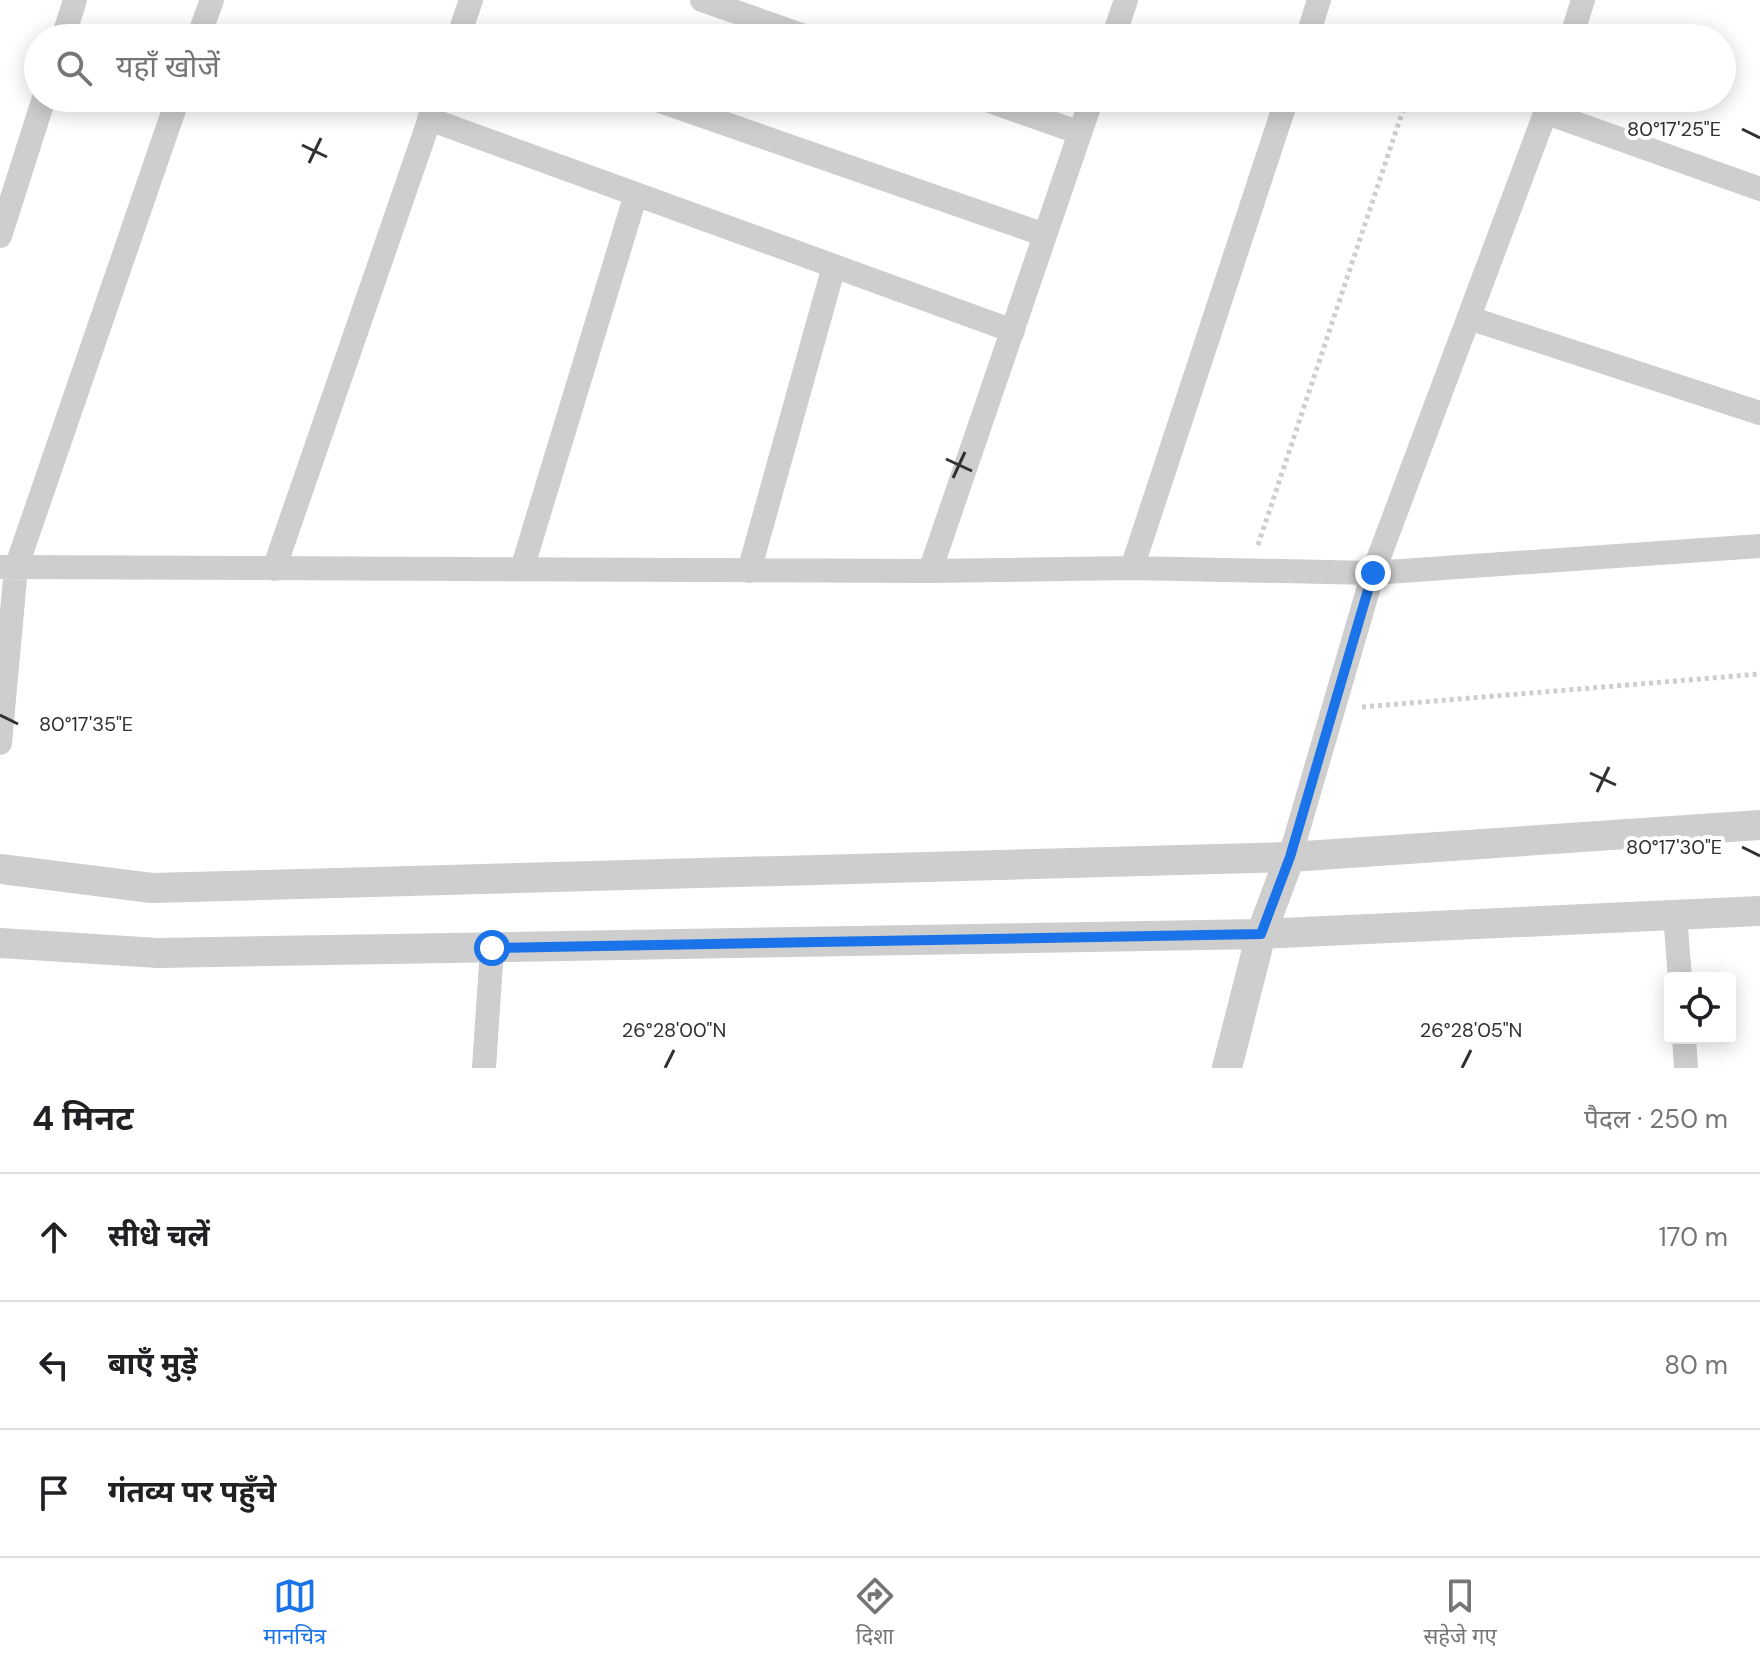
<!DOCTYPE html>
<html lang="hi">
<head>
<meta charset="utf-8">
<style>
  body { margin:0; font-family:"DM Sans","Noto Sans Devanagari",sans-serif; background:#f6f6f6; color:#202124 }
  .controls { position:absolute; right:24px; bottom:24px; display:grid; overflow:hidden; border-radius:8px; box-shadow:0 4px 20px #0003 }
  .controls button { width:72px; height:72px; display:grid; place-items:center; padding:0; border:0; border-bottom:2px solid #e0e0e0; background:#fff; color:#202124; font:40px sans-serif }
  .stop { position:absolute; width:24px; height:24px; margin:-18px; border:6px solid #1a73e8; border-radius:50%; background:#fff }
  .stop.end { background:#1a73e8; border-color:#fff; box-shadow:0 2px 8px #0008 }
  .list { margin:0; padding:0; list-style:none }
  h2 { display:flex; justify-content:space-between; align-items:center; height:104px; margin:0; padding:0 32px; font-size:34px }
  h2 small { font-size:26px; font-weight:400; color:#757577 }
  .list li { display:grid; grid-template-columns:52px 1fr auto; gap:24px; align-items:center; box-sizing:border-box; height:128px; padding:0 32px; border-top:2px solid #e0e0e0 }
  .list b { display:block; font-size:30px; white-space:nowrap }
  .list em { font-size:26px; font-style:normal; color:#757577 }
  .icon { flex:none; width:44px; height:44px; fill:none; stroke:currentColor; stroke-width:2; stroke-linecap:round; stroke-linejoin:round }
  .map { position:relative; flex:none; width:1760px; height:1068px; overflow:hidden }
  .search { position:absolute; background:#fff; box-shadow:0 4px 20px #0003; left:24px; right:24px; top:24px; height:88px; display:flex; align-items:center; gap:20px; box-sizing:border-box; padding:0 28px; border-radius:44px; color:#757577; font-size:30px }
  .sheet { height:488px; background:#fff }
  nav { display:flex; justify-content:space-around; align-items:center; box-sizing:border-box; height:112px; border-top:2px solid #e0e0e0; background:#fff; font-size:22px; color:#757577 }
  nav a { display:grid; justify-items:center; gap:4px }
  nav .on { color:#1a73e8 }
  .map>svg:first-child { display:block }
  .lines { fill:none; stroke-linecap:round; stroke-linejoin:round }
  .path { stroke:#cecece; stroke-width:5; stroke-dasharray:4 4; stroke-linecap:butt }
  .minor { stroke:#cecece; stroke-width:24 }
  .tertiary { stroke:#cecece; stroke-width:30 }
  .route { stroke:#1a73e8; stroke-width:10 }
  .ticks { fill:none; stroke:#313131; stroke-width:3 }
  .ticks-label { font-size:20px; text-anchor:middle; fill:#313131; stroke:#fff; stroke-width:8; stroke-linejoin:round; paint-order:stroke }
</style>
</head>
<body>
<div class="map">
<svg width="1760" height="1068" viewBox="0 0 1760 1068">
  <rect width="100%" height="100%" fill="#fff"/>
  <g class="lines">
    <!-- path -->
    <path class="path" d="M 1258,545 L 1407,98
      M 1362,707 L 1760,674"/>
    <!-- minor -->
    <path class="minor" d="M 702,0 L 810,38
      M 63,38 L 75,0
      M 198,38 L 212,0
      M 458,38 L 471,0
      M 1113,38 L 1126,0
      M 1307,38 L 1319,0
      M 1571,38 L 1583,0
      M 651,98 L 1045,235
      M 981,98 L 1080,133
      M 1547,113 L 1760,189
      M 429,119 L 1013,331
      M 0,236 L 44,98
      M 1469,318 L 1760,413
      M 0,567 L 930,571 L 1132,568 L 1373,573 L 1760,546
      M 1132,568 L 1287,98
      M 274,569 L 437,98
      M 522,569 L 636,194
      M 749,571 L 834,266
      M 930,571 L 1092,98
      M 0,743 L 16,568 L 178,98
      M 1290,857 L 1373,573 L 1551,98
      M 1675,915 L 1680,978
      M 1684,1038 L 1686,1068
      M 484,1068 L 492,948"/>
    <!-- tertiary -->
    <path class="tertiary" d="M 0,869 L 152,888 L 1290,857 L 1760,825
      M 0,943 L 158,953 L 1261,934 L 1760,911
      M 1227,1068 L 1261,934 L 1290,857"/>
  </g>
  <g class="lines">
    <!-- route -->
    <path class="route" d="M 492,948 L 1261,934 L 1290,857 L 1373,573"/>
  </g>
  <!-- ticks -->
  <path class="ticks" d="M 1742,129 L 1760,138M 302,145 L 327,157M 309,163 L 321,138M 946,459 L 972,471M 953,478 L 965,452M 0,715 L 18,724M 1590,773 L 1616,785M 1597,792 L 1609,767M 1742,847 L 1760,856M 665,1068 L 674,1050M 1462,1068 L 1471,1050"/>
  <g class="ticks-label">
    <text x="1674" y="136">80°17'25"E</text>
    <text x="86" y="731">80°17'35"E</text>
    <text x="1674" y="854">80°17'30"E</text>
    <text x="674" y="1037">26°28'00"N</text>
    <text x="1471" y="1037">26°28'05"N</text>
  </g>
</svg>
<div class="controls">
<button><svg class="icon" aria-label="locate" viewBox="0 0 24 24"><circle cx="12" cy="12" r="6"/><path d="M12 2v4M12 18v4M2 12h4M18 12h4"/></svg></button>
</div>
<div class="stop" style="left:492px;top:948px"></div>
<div class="stop end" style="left:1373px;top:573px"></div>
<div class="search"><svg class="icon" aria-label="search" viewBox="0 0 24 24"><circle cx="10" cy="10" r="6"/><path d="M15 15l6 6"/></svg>यहाँ खोजें</div>
</div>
<section class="sheet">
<h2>4 मिनट<small>पैदल · 250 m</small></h2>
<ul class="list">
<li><svg class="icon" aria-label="ahead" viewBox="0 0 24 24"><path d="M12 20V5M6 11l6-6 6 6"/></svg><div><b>सीधे चलें</b></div><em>170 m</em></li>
<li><svg class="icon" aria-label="left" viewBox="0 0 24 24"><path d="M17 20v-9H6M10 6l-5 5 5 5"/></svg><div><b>बाएँ मुड़ें</b></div><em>80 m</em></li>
<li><svg class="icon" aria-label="arrive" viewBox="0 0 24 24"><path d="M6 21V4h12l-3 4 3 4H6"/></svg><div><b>गंतव्य पर पहुँचे</b></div></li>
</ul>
</section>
<nav>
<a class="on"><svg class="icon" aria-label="map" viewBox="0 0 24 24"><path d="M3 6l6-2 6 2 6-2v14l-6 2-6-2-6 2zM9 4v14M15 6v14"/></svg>मानचित्र</a>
<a><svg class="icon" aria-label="directions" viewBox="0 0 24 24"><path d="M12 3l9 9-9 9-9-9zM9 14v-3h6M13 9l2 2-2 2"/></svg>दिशा</a>
<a><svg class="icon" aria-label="saved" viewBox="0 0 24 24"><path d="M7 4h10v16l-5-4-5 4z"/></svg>सहेजे गए</a>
</nav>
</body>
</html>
